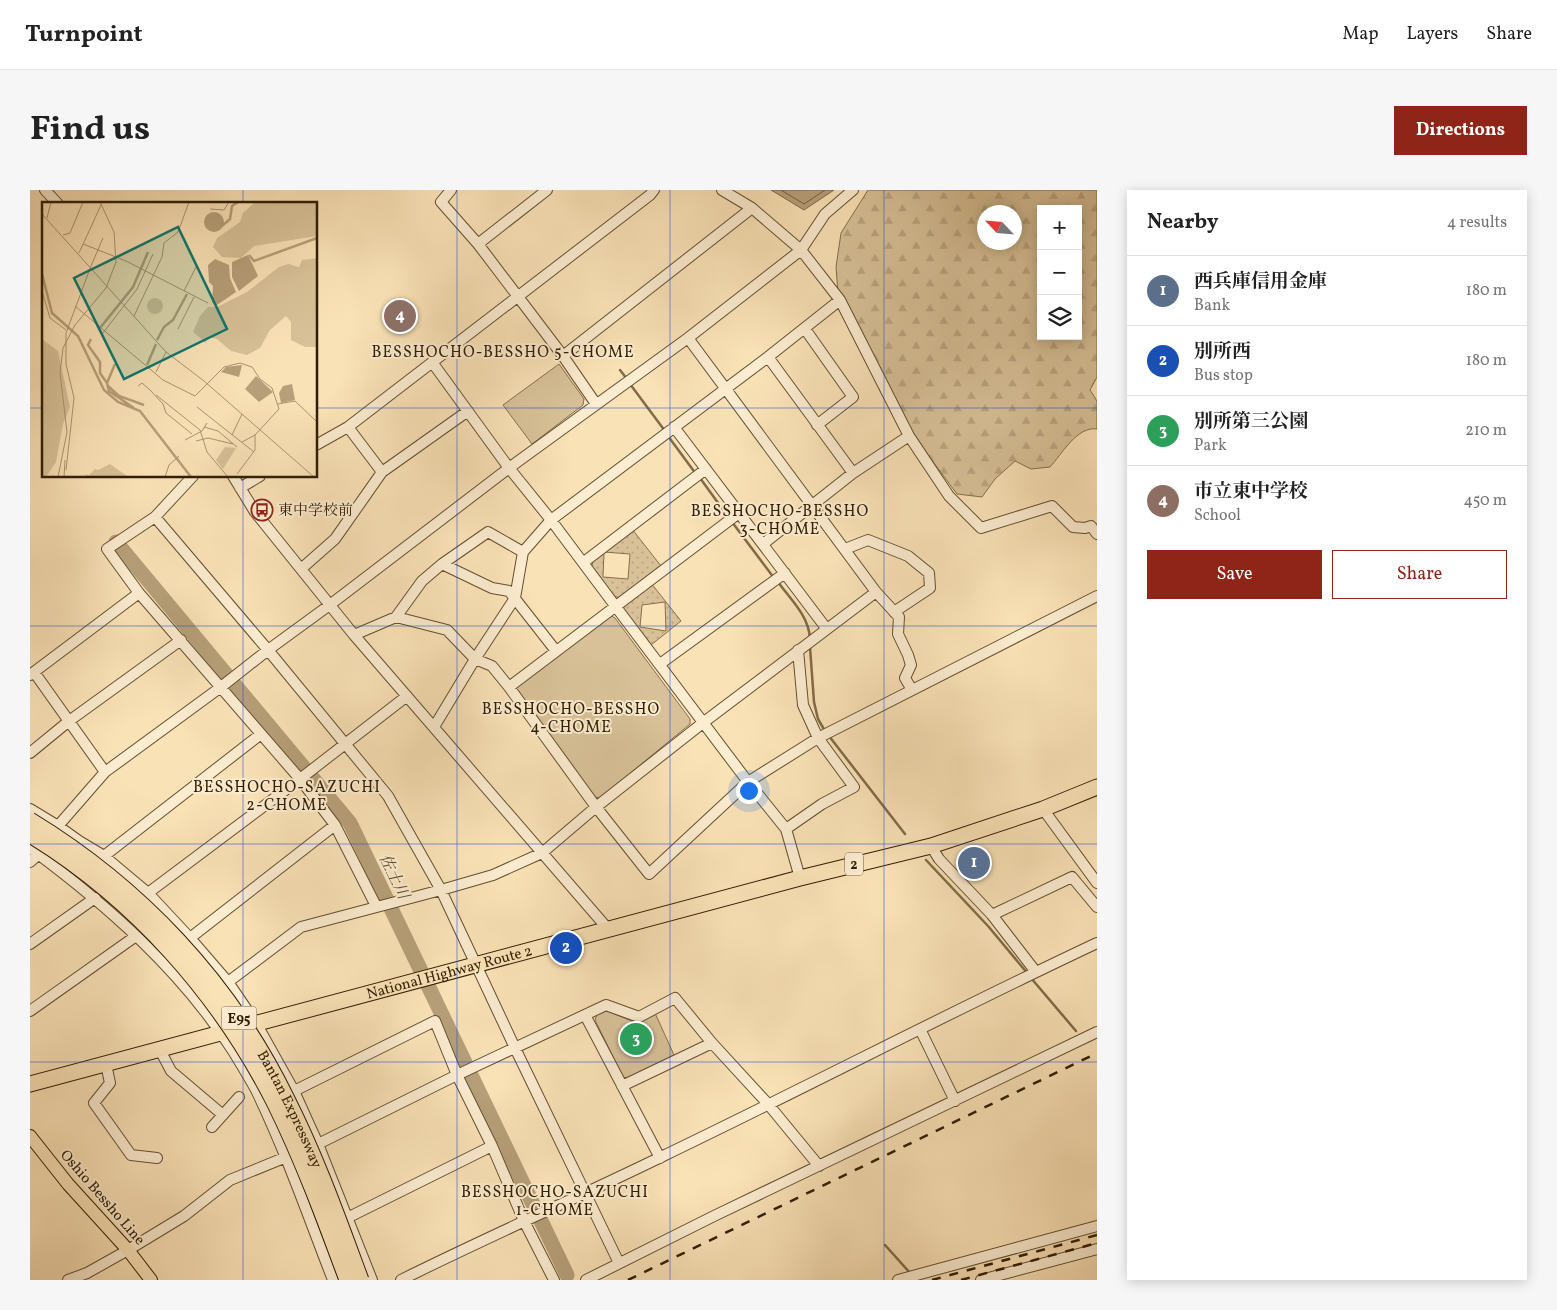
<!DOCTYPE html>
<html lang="en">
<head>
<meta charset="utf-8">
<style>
  body { margin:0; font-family:Vollkorn,"Noto Serif JP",serif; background:#f6f6f6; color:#222 }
  .controls { position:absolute; right:15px; top:15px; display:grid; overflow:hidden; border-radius:0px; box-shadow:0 2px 12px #0003 }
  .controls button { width:45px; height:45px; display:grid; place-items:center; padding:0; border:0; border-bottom:1px solid #e0e0e0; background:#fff; color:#222; font:25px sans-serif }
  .compass { position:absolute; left:947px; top:15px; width:45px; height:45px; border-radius:50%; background:#fff; box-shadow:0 2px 12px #0003; rotate:296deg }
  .you { position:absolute; left:718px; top:600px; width:18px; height:18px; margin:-12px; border:4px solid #fff; border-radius:50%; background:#1a73e8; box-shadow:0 0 0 8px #1a73e833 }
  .badge { display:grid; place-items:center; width:32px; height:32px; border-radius:50%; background:#8f2418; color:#fff; font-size:16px; font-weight:700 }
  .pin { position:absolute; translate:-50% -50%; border:2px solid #fff; box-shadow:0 1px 5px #0006 }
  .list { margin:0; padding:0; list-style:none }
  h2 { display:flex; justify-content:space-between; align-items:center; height:65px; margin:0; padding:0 20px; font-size:21px }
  h2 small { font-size:16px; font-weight:400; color:#767676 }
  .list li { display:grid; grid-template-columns:32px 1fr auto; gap:15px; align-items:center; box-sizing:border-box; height:70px; padding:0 20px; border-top:1px solid #e0e0e0 }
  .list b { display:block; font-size:19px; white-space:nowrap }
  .list p { margin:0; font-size:16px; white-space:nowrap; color:#767676 }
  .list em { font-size:16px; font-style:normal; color:#767676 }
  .actions { display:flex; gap:10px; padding:15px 20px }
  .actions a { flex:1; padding:11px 0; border:1px solid #8f2418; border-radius:0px; text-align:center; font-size:18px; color:#8f2418 }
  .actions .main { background:#8f2418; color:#fff }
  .icon { flex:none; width:28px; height:28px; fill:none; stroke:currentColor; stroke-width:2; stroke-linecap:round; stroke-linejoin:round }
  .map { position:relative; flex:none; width:1067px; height:1090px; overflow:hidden; border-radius:0px }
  header { display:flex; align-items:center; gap:30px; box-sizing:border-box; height:70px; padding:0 25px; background:#fff; border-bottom:1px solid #e0e0e0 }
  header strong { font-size:24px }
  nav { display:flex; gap:28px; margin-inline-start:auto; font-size:18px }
  .intro { display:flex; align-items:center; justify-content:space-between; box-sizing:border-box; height:120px; padding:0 30px }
  h1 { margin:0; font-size:35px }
  .button { padding:12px 22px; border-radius:0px; background:#8f2418; color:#fff; font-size:18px; font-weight:700 }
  main { display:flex; gap:30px; padding:0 30px }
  aside { flex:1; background:#fff; border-radius:0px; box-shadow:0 2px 12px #0003 }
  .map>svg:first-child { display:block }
  .grass { fill:url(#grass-dots); stroke:#84704d; fill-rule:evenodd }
  .forest { fill:url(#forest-firs); stroke:#84704d; fill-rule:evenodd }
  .green { fill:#d8c198; stroke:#84704d }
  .water { fill:#b69f79; stroke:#816b49 }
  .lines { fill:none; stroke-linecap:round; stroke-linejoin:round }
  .shore { stroke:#745e3e; stroke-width:1 }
  .stream { stroke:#816b49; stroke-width:2.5 }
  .river { stroke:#b69f79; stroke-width:15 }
  .minor-casing { stroke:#634f2f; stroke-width:12 }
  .major-casing { stroke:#311e02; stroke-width:14 }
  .highway-casing { stroke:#311e02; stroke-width:17 }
  .minor { stroke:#fcecd0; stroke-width:10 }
  .major { stroke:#fae2b7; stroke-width:12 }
  .highway { stroke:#fae2b7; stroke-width:15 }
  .rail { stroke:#311e02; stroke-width:2.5; stroke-dasharray:9 9; stroke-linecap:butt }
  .highway-bridge-casing { stroke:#311e02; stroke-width:17; stroke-linecap:butt }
  .highway-bridge { stroke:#fae2b7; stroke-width:15 }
  .grid { fill:none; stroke:#1d4ed8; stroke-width:1; stroke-opacity:0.55 }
  .labels { text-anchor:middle; stroke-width:4; stroke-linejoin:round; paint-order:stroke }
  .shield { fill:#fcecd0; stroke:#6e5c40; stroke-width:1 }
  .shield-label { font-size:14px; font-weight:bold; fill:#311e02 }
  .poi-label { font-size:15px; fill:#311e02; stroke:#fcecd0; text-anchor:start }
  .street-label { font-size:15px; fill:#311e02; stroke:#fcecd0 }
  .neighbourhood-label { font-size:16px; letter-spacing:1px; fill:#311e02; stroke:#fcecd0 }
  .water-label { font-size:16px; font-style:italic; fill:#604b2c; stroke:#fcecd0 }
  .inset-river { fill:none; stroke:#b69f79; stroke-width:2.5 }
  .inset-road { fill:none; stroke:#aa946f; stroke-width:1 }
  .view { fill:#0f766e; fill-opacity:0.15; stroke:#0f766e; stroke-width:2.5 }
  .inset-edge { fill:none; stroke:#311e02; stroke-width:2.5 }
</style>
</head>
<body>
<header>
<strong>Turnpoint</strong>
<nav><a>Map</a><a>Layers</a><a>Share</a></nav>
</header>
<div class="intro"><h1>Find us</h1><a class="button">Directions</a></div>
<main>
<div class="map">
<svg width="1067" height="1090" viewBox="0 0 1067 1090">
  <defs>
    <pattern id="grass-dots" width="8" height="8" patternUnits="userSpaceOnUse" patternTransform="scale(1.25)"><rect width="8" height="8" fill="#d8c198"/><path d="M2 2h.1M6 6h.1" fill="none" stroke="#baa581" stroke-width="1.8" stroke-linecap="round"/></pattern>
    <pattern id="forest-firs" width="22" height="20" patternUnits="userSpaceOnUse" patternTransform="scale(1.25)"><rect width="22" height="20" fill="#d8c198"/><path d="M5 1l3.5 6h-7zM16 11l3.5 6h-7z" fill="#baa581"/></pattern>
  </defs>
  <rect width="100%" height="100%" fill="#fae2b7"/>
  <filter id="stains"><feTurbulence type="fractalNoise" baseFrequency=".004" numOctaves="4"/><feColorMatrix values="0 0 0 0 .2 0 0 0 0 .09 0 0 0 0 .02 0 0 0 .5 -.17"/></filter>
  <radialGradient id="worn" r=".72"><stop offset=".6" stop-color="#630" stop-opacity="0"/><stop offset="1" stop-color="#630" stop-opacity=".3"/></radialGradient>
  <!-- grass -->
  <path class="grass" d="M 602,339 L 631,376 L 590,408 L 584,406 L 562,376 L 563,370 ZM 574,362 L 600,364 L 598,389 L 573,387 Z
    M 621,393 L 651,431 L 621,455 L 593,420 L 595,414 ZM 635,412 L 636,441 L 610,437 L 612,415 Z"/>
  <!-- forest -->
  <path class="forest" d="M 838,0 L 1067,0 L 1067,187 L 1060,200 L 1067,211 L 1067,239 C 1047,236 1032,264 1020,277 L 1001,279 L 985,271 L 965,289 L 952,307 L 927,304 L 901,269 L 845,185 L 809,116 L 806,77 L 811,43 ZM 1011,19 L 1048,19 L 1048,146 L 1011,146 ZM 954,22 L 984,22 L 984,52 L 954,52 Z"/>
  <!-- green -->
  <path class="green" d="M 529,174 L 554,209 L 553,215 L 502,254 L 473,215 Z
    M 580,425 L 585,428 L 660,529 L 660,534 L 570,608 L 564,607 L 485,501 L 486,494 Z
    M 577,821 L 607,833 L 625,823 L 644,865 L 597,888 L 593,887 L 565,830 L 567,824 Z"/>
  <!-- water -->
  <path class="water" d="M 741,0 L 804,0 L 774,20 Z"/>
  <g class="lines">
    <!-- shore -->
    <path class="shore" d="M 751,0 L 774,14 L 795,0"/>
    <!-- stream -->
    <path class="stream" d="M 590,180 L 597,189
      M 600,194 L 635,241
      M 638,246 L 666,284
      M 670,288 L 699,328
      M 702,332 L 744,388
      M 748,392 C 761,410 779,426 780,449
      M 780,457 L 784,512 L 788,529 L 795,541
      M 799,546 L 875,644
      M 896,670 L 958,736 L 998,784
      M 1001,788 L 1046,841
      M 855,1055 L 881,1084"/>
    <!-- river -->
    <path class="river" d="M 86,352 L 320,633 L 537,1085"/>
    <!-- minor casing -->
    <g class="minor-casing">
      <path id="minor" d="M 15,0 L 28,14
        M 421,0 L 411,12 L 448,54 L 533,166 L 566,214
        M 692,0 L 722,18 L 771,60 L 810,110 L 879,246 L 919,306 L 951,338 L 1022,316 L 1043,337 L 1055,338 L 1061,336 L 1067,344
        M 448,54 L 517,0
        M 775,139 L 823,207 L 787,235
        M 658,148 L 846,402 L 869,427 L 868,444 L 878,465 L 881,475 L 875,488 L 882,500
        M 533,166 L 722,18
        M 738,167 L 823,283
        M 402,172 L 479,278 L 521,330 L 586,417 L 718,592 L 756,639 L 770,688
        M 318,237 L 352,282
        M 644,237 L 796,438
        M 286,255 L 318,237 L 620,5 L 624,0
        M 163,286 L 125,327 L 77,359 L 109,403 L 270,589 L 305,635 L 346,716
        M 203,286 L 225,322 L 324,445 L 578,739
        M 210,298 L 230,286
        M 125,327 L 238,460 L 358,606 L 411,700 L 485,858 L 589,1073
        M 733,354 L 823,283 L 879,246
        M 815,359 L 838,350 L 878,366 L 899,383 L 900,398 L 864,422
        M 554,372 L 676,279
        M 412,374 L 462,398 L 479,401 L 526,461
        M 271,379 L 305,349 L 352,282 L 438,221
        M 366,427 L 417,440 L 445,469 L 462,476 L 479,497 L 566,617 L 619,684 L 718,592 L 788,548 L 1067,406
        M 324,445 L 366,427 L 392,391 L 412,374 L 458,342 L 493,362
        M 630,474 L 755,383
        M 4,482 L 75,582
        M 0,485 L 109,403
        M 479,497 L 709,323
        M 404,537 L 445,469 L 485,408 L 493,362 L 521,330 L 738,167 L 810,110
        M 0,563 L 39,531 L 151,450
        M 0,619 L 28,636 L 49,651 L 74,666 L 118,703 L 160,748 L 198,792 L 226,833 L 264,901 L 288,954 L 342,1090
        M 1013,619 L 1067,693
        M 756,639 L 792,614 L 824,597 L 788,548 L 773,515 L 768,460
        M 901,656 L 909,669 L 962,725 L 1006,782
        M 0,658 C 77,715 151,780 203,861 C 211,874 219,887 226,900 C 256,962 278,1026 303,1090
        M 74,666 L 231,544
        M 0,672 L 8,665 L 28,636 L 75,582 L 191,497 L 238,460 L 301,414 L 479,278 L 658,148 L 771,60 L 795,24 L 823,0
        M 118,703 L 270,589 L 377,506
        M 962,725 L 1042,687 L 1067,717
        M 160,748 L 305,635
        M 0,754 L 65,708
        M 198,792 L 271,737 L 411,700 L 463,685 L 512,663 L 566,617 L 674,532 L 846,402
        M 0,821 L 106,746
        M 555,825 L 630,968
        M 890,839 L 925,911
        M 130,860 L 141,881 L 193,925
        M 76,874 L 80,893 L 64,913 L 101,965 L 127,968
        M 592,896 L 682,853
        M 264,901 L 405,831 L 427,885 L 462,956 L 494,1031 L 524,1090
        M 182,937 L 209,907
        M 317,1028 L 462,956
        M 38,1090 L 57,1083 L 98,1060 L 154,1026 L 200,990 L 288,954 L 427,885 L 576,815 L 609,827 L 645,808 L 682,853 L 738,914 L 789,976
        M 371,1090 C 457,1047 545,1009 631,967 C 777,897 920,822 1067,753
        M 556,1090 L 684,1026 L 1067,842
        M 868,1090 L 1067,1036
        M 951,1090 L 1067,1059"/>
    </g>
    <!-- major casing -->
    <g class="major-casing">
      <path id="major" d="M 0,946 L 38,994 L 98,1060 L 121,1090"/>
    </g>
    <!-- highway casing -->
    <g class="highway-casing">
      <g id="highway">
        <path id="s1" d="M 0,894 L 770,688 L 901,656 L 1013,619 L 1067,597"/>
      </g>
    </g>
    <!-- minor -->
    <use href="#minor" class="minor"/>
    <!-- major -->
    <use href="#major" class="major"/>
    <!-- highway -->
    <use href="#highway" class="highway"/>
    <!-- rail -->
    <path class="rail" d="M 598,1090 L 1067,863
      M 902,1090 L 1067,1045
      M 931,1090 L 1067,1053"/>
    <!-- highway-bridge casing -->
    <g class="highway-bridge-casing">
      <g id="highway-bridge">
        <path id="s2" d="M 0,630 C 110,697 199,791 256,907 C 286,966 308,1028 331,1090"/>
        <path d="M 0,645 C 105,709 190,805 245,914 C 273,971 295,1030 317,1090"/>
      </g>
    </g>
    <!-- highway-bridge -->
    <use href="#highway-bridge" class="highway-bridge"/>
  </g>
  <!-- grid -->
  <path class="grid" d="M 213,0 L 213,14M 427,0 L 427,1090M 640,0 L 640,1090M 854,0 L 854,1090M 0,218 L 14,218M 286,218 L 1067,218M 213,286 L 213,1090M 0,436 L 1067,436M 0,654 L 1067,654M 0,872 L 1067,872"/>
  <!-- icons -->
  <defs>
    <g id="bus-ring" transform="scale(1.125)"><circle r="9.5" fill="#fcecd0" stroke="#8f2418" stroke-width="1.5"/><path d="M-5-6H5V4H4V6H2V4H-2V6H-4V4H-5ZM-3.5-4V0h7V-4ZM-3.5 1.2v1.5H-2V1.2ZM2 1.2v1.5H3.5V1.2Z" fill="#8f2418"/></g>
  </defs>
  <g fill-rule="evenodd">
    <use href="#bus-ring" x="232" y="320"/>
  </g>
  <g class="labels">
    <!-- shield labels -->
    <g class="shield">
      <rect x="815" y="662.5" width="18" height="23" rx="4"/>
      <rect x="191.5" y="816.5" width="35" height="23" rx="4"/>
    </g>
    <g class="shield-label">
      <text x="824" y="679">2</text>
      <text x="209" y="833">E95</text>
    </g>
    <!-- poi labels -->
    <g class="poi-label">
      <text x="248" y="325">東中学校前</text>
    </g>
    <!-- street labels -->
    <g class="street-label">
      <text dy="5" stroke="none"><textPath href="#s1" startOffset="434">National Highway Route 2</textPath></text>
      <text dy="5" stroke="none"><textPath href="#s2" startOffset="395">Bantan Expressway</textPath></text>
      <text transform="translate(73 1007) rotate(49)" y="5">Oshio Bessho Line</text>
    </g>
    <!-- neighbourhood labels -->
    <g class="neighbourhood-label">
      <text x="473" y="167">BESSHOCHO-BESSHO 5-CHOME</text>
      <text x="750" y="326">BESSHOCHO-BESSHO<tspan x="750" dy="18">3-CHOME</tspan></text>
      <text x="541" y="524">BESSHOCHO-BESSHO<tspan x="541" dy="18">4-CHOME</tspan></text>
      <text x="257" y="602">BESSHOCHO-SAZUCHI<tspan x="257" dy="18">2-CHOME</tspan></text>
      <text x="525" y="1007">BESSHOCHO-SAZUCHI<tspan x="525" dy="18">1-CHOME</tspan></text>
    </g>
    <!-- water labels -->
    <g class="water-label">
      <text transform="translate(365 686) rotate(64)" y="6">佐土川</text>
    </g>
  </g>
  <!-- overview -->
  <g transform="translate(12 12)">
    <rect width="275" height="275" fill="#fae2b7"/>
    <path d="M 213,0 L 275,0 L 275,34 L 212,44 L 199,56 L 180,55 L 171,45 L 175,36 L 198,20 L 201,11 ZM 275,56 L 275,145 L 263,145 L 249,138 L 249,120 L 244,114 L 228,128 L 218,146 L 205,153 L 189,149 L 175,137 L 166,135 L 164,141 L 151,130 L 158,114 L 166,105 L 175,105 L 205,90 L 237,65 L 246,62 L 257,65 L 260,58 ZM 0,137 L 16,149 L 28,205 L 21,222 L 14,260 L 4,275 L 0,275 ZM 68,262 L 85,274 L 47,275 L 41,272 L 47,273 L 53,267 L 56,268 Z" fill="#d8c198"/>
    <path d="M105 104a8 8 0 1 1 16 0a8 8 0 1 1-16 0ZM 183,245 L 194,246 L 181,267 L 174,258 Z" fill="#d8c198"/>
    <path d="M162 20a10 10 0 1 1 20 0a10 10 0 1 1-20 0ZM 206,53 L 216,74 L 197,89 L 190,75 L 190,60 ZM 173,57 L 187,63 L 188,76 L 194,90 L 175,103 L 170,100 L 171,84 L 167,80 L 166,63 ZM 200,163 L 197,175 L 179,170 L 184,165 ZM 214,174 L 231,190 L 217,200 L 203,187 ZM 250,182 L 253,198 L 239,201 L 237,191 L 241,184 Z" fill="#b69f79"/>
    <path class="inset-river" d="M 180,24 L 188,17 L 190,4 L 196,0M 207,53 L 212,59 L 275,36M 0,72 L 10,111 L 36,134 L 62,188 L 76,200 L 98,209 L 149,275M 58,126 L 91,85 L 106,50M 49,137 L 46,143 L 58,160 L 58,171 L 65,181M 115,138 L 122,125 L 131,118 L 145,92M 73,162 L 65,181 L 67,189 L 92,206M 105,163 L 114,142M 66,184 L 77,194 L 102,203"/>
    <path class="inset-road" d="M 168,7 L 182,8 L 187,0M 0,12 L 124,150 L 162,179 L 272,275M 5,16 L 9,0M 21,33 L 28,31 L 41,0M 41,42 L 84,59 L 166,101M 37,51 L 59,3M 49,64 L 61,36M 0,89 L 8,116 L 24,128M 142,89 L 154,65M 33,104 L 121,178 L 153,194 L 182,165 L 198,161 L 210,165 L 218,177 L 230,186 L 237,207 L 213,233 L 200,240M 92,114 L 120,55 L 122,41 L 136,30 L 147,0M 136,127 L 152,95M 61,131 L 95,87 L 111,52M 114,170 L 124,150M 96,184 L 100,181 L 108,188 L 121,202 L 124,211 L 150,232M 114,193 L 158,228 L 165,250 L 186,275M 236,202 L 253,199 L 274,219M 155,205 L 212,250M 162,225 L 176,229 L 195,245M 190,233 L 200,212M 143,238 L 160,229 L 165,221M 154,239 L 166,236 L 191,242M 24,268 L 32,196 L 24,162 L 24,131 L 49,64M 195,272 L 213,248 L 213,233M 16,275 L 25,230 L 18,171 L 21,146 L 33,123 L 64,86 L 74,60 L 72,30 L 58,0M 22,275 L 23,258M 123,275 L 127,263 L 137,254"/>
    <path class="view" d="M 136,25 L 185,127 L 82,177 L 32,76 Z"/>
    <rect width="275" height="275" class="inset-edge"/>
  </g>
  <rect width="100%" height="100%" filter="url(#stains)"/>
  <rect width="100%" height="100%" fill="url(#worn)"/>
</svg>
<div class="controls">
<button>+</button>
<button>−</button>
<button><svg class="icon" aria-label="layers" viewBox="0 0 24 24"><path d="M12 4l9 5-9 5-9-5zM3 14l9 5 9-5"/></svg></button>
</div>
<svg class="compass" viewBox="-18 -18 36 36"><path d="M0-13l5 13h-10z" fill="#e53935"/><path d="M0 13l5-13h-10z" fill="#767676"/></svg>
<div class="you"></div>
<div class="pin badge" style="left:944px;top:673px;background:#5c6f8a">1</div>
<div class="pin badge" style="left:536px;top:758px;background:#1a4fb4">2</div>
<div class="pin badge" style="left:606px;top:849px;background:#2e9e5b">3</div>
<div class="pin badge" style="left:370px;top:126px;background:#8d6e63">4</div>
</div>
<aside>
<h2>Nearby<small>4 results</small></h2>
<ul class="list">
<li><span class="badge" style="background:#5c6f8a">1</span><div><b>西兵庫信用金庫</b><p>Bank</p></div><em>180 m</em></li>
<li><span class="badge" style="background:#1a4fb4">2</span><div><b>別所西</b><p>Bus stop</p></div><em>180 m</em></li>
<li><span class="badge" style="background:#2e9e5b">3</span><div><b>別所第三公園</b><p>Park</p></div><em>210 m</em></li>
<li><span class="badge" style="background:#8d6e63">4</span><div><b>市立東中学校</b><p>School</p></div><em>450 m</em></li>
</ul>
<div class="actions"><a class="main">Save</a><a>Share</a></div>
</aside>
</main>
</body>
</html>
